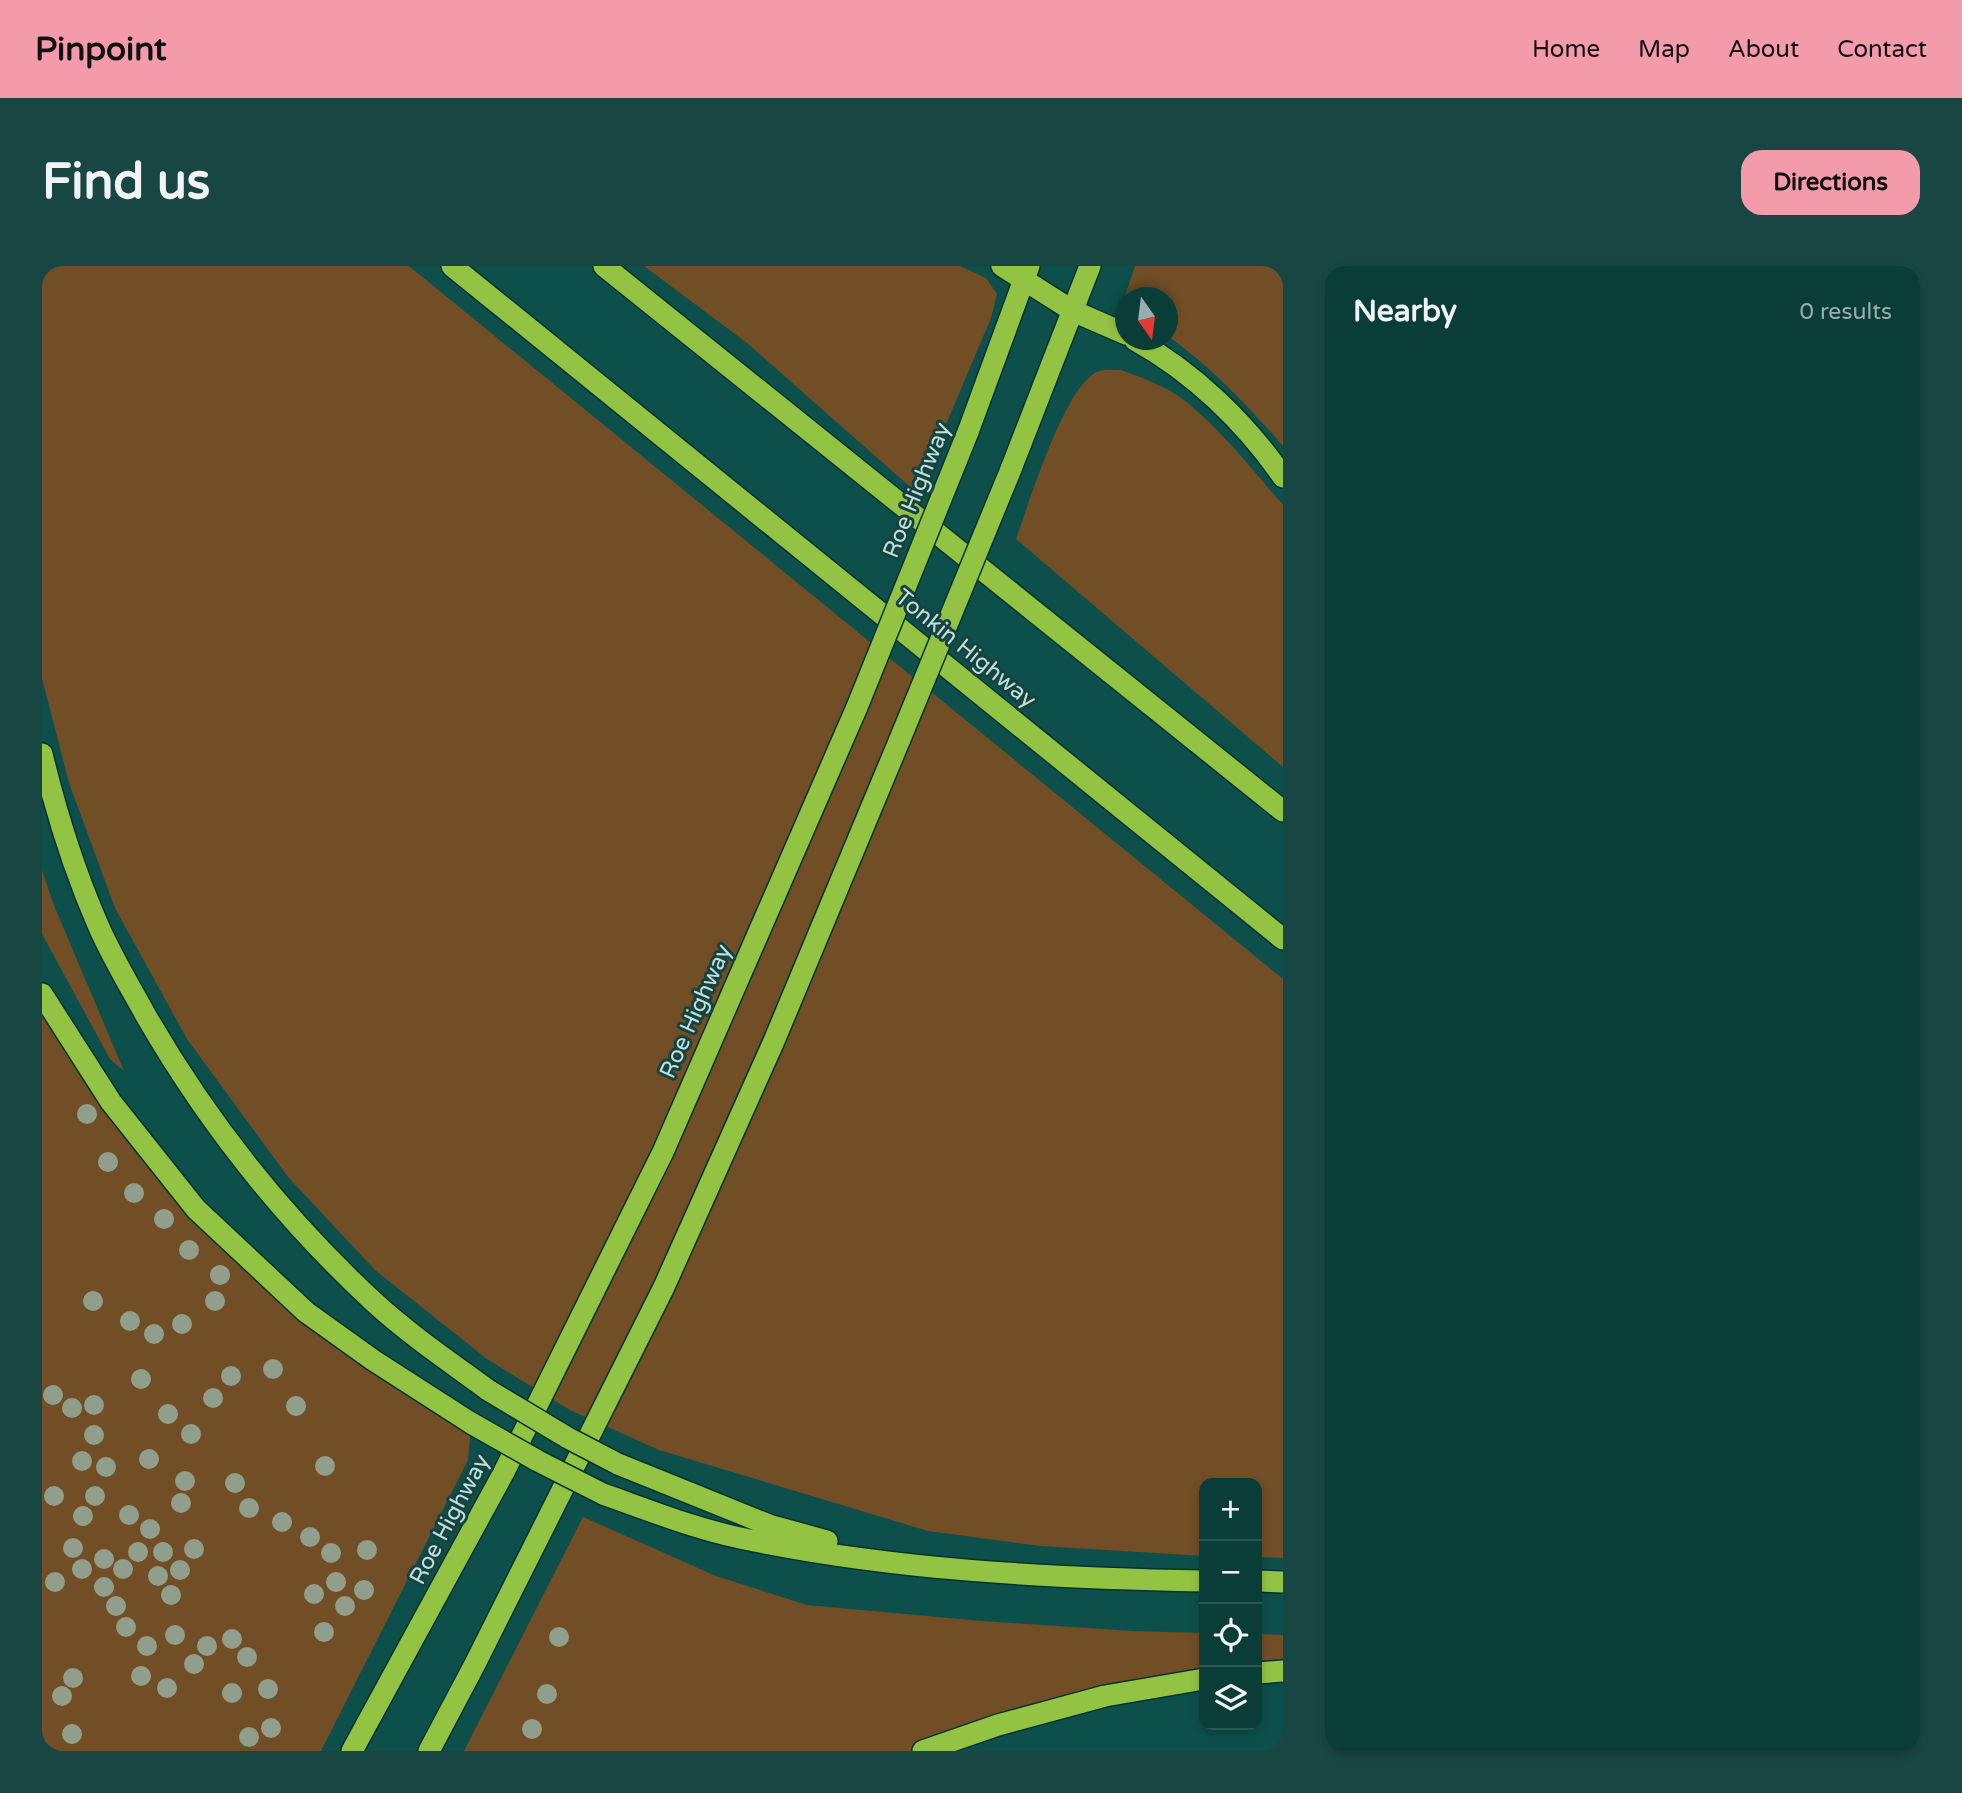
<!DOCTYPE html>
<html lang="en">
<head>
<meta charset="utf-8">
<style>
  body { margin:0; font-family:"Varela Round",sans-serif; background:#184743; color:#f1f3f6 }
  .controls { position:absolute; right:21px; bottom:21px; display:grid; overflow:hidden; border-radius:14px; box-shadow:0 4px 10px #0003 }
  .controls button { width:63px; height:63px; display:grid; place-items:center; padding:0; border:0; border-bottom:2px solid #2a5653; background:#0a3c38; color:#f1f3f6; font:35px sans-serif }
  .compass { position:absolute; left:1073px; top:21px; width:63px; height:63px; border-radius:50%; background:#0a3c38; box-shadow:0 4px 10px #0003; rotate:166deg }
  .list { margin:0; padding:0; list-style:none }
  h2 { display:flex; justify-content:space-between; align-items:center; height:91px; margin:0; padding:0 28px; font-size:30px }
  h2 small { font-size:23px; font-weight:400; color:#99adae }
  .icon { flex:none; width:38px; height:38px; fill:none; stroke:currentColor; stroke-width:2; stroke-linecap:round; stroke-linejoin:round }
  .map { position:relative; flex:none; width:1241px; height:1485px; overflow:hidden; border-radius:21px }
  header { display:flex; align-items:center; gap:42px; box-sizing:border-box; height:98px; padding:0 35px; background:#f39aab; color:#111 }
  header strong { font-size:33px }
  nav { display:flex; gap:38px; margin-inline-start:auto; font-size:24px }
  .intro { display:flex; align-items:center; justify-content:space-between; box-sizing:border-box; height:168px; padding:0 42px }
  h1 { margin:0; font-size:49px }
  .button { padding:18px 32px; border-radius:21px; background:#f39aab; color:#111; font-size:24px; font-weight:700 }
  main { display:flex; gap:42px; padding:0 42px }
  aside { flex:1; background:#0a3c38; border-radius:21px; box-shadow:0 4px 10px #0003 }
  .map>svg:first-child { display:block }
  .green { fill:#714e26 }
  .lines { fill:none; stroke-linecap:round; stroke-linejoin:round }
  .highway-casing { stroke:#05332f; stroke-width:24 }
  .highway { stroke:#93c342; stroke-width:21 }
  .highway-bridge-casing { stroke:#05332f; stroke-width:24; stroke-linecap:butt }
  .highway-bridge { stroke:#93c342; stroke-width:21 }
  .tree { fill:#909e8b }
  .labels { text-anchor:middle; stroke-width:6; stroke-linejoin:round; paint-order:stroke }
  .street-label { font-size:23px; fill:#bde2de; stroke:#18423f }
</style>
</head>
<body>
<header>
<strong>Pinpoint</strong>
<nav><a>Home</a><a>Map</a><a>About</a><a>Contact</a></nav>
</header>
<div class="intro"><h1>Find us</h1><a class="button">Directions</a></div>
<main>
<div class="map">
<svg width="1241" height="1485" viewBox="0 0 1241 1485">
  <rect width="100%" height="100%" fill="#0d504b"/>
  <!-- green -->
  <path class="green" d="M 0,0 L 367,0 L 1241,713 L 1241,1292 L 1215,1291 L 1215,1217 L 1162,1217 L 1162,1290 L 999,1280 L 886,1265 L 617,1184 L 528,1144 L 445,1093 L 333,1004 L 246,911 L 145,773 L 73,642 L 27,517 L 0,412 Z
    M 602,0 L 918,0 L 944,12 L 955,28 L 949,52 L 875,227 L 705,77 Z
    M 1093,0 L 1241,0 L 1241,180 C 1205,139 1170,102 1126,70 L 1126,32 L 1084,32 L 1083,50 L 1077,48 Z
    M 1079,104 C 1101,112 1124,120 1143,135 C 1177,162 1212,205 1241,239 L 1241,501 L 974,273 C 987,238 1023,117 1057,105 C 1063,103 1072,104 1079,104 Z
    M 0,604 L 11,637 L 82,805 L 68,793 L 0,668 Z
    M 0,732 L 154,943 L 264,1046 L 429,1157 L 426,1194 L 279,1485 L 0,1485 Z
    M 541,1251 L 674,1310 L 765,1339 L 940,1355 L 1090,1365 L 1162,1367 L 1162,1411 L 873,1485 L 422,1485 Z
    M 1215,1368 L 1241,1369 L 1241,1400 L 1215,1404 Z"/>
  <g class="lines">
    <!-- highway casing -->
    <g class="highway-casing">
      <path id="highway" d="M 410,0 L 1241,673
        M 562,0 L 1241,545
        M 960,0 L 1031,45 L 1084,68
        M 1093,74 C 1151,106 1203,156 1241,211
        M 926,166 L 987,0
        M 969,203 L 1048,0
        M 0,488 C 14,546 32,604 56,659 C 69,689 87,719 103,748 C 165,856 241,952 333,1037 C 368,1069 408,1096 446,1124
        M 0,728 L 69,836 L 154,943 L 264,1046 L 331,1094 L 429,1157
        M 576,1198 L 727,1259 L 785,1275
        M 561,1228 C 606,1244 651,1262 698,1272 C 850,1304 1007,1312 1162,1315
        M 1215,1315 L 1241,1316
        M 1215,1407 L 1241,1405
        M 310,1485 L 462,1206 L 621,886 L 815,441
        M 387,1485 L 433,1398 L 622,1021 L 732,775 L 858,473
        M 881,1485 L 956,1459 L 1063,1430 L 1162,1413"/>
    </g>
    <!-- highway -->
    <use href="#highway" class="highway"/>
    <!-- highway-bridge casing -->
    <g class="highway-bridge-casing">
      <path id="highway-bridge" d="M 815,441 L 926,166
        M 858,473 L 969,203
        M 446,1124 L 526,1172 L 576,1198
        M 429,1157 L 496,1195 L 561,1228"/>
    </g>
    <!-- highway-bridge -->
    <use href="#highway-bridge" class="highway-bridge"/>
  </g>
  <!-- trees -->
  <g class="tree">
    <circle cx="45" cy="848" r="10"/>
    <circle cx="66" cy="896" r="10"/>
    <circle cx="92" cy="927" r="10"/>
    <circle cx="122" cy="953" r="10"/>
    <circle cx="147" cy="984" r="10"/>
    <circle cx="178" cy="1009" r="10"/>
    <circle cx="51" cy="1035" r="10"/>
    <circle cx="173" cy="1035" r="10"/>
    <circle cx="88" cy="1055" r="10"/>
    <circle cx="140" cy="1058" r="10"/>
    <circle cx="112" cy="1068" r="10"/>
    <circle cx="231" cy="1103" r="10"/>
    <circle cx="189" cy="1110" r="10"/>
    <circle cx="99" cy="1113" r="10"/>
    <circle cx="11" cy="1129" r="10"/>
    <circle cx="171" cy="1132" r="10"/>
    <circle cx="52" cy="1139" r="10"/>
    <circle cx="254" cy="1140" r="10"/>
    <circle cx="30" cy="1142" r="10"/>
    <circle cx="126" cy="1148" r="10"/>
    <circle cx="149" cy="1168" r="10"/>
    <circle cx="52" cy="1169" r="10"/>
    <circle cx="107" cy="1193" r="10"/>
    <circle cx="40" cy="1195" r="10"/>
    <circle cx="283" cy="1200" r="10"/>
    <circle cx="64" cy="1201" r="10"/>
    <circle cx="143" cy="1215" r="10"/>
    <circle cx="193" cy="1217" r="10"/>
    <circle cx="12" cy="1230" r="10"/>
    <circle cx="53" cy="1230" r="10"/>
    <circle cx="139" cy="1237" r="10"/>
    <circle cx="207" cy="1242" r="10"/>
    <circle cx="87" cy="1249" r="10"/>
    <circle cx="41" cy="1250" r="10"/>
    <circle cx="240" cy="1256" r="10"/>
    <circle cx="108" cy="1263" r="10"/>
    <circle cx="268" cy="1271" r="10"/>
    <circle cx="31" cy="1282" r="10"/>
    <circle cx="152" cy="1283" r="10"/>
    <circle cx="325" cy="1284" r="10"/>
    <circle cx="96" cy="1286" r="10"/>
    <circle cx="121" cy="1286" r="10"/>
    <circle cx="289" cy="1287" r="10"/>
    <circle cx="62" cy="1293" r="10"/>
    <circle cx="40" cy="1303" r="10"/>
    <circle cx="81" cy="1303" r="10"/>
    <circle cx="138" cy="1304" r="10"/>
    <circle cx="116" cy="1310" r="10"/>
    <circle cx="13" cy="1316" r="10"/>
    <circle cx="294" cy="1316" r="10"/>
    <circle cx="62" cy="1321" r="10"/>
    <circle cx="322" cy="1324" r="10"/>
    <circle cx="272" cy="1328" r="10"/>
    <circle cx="129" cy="1329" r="10"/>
    <circle cx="74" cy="1340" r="10"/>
    <circle cx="303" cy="1340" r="10"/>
    <circle cx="84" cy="1361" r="10"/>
    <circle cx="282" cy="1366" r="10"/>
    <circle cx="133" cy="1369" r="10"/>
    <circle cx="517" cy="1371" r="10"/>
    <circle cx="190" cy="1373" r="10"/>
    <circle cx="105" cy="1380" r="10"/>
    <circle cx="165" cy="1380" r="10"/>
    <circle cx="205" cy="1391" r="10"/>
    <circle cx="152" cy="1398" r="10"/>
    <circle cx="99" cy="1410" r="10"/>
    <circle cx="31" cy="1412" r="10"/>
    <circle cx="125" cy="1422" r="10"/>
    <circle cx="226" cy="1423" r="10"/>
    <circle cx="190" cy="1427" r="10"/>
    <circle cx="505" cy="1428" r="10"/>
    <circle cx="20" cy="1430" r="10"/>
    <circle cx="229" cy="1462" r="10"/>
    <circle cx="490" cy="1463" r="10"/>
    <circle cx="30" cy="1468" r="10"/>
    <circle cx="207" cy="1471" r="10"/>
  </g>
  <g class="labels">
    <!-- street labels -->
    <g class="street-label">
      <text transform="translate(874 224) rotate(-68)" y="8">Roe Highway</text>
      <text transform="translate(924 382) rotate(39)" y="8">Tonkin Highway</text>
      <text transform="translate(653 745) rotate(-66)" y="8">Roe Highway</text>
      <text transform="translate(407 1253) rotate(-62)" y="8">Roe Highway</text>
    </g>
  </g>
</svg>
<div class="controls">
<button>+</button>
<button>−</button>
<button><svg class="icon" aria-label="locate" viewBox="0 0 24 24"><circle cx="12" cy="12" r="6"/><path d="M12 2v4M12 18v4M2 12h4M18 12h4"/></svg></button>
<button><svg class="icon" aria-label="layers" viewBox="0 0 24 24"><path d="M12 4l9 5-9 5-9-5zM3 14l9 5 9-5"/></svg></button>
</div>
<svg class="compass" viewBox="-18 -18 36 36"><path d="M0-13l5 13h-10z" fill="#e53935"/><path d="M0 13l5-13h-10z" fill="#99adae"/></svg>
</div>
<aside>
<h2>Nearby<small>0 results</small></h2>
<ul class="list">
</ul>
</aside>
</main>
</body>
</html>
